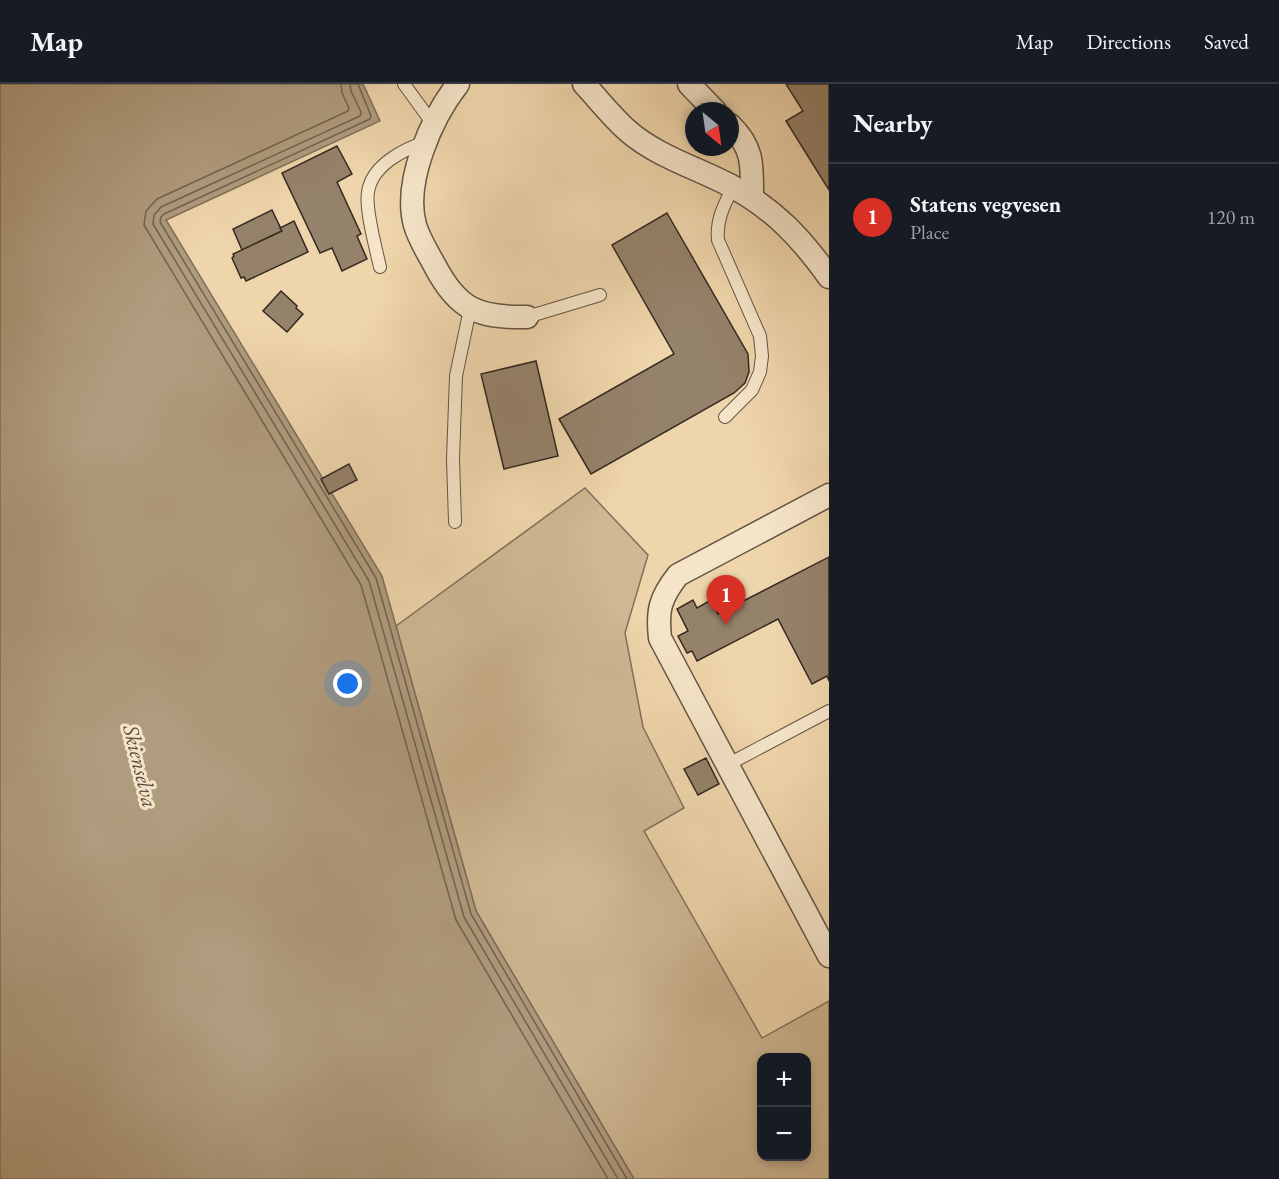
<!DOCTYPE html>
<html lang="en">
<head>
<meta charset="utf-8">
<style>
	:root { --surface:#171b24; --page:#242831; --text:#f1f3f6; --muted:#9ea1a6; --line:#363941; --accent:#d93025 }
	body { margin:0; font-family:"EB Garamond",serif; background:var(--page); color:var(--text) }
	.controls { position:absolute; right:18px; bottom:18px; display:grid; overflow:hidden; border-radius:12px; box-shadow:0 3px 9px #0003 }
	.controls button { width:54px; height:54px; display:grid; place-items:center; padding:0; border:0; border-bottom:2px solid var(--line); background:var(--surface); color:var(--text); font:30px sans-serif }
	.compass { position:absolute; left:685px; top:18px; width:54px; height:54px; border-radius:50%; background:var(--surface); box-shadow:0 3px 9px #0003; rotate:151deg }
	.you { position:absolute; left:348px; top:600px; width:21px; height:21px; margin:-15px; border:4px solid #fff; border-radius:50%; background:#1a73e8; box-shadow:0 0 0 9px #1a73e833 }
	.badge { display:grid; place-items:center; width:39px; height:39px; border-radius:50%; background:var(--accent); color:#fff; font-size:20px; font-weight:700 }
	.pin { position:absolute; translate:-50% -50px; filter:drop-shadow(0 2px 3px #0008) }
	.pin::after { content:''; position:absolute; top:32px; width:21px; height:18px; background:inherit; clip-path:polygon(0 0,100% 0,50% 100%) }
	.list { margin:0; padding:0; list-style:none }
	h2 { display:flex; justify-content:space-between; align-items:center; height:78px; margin:0; padding:0 24px; font-size:26px }
	h2 small { font-size:20px; font-weight:400; color:var(--muted) }
	.list li { display:grid; grid-template-columns:39px 1fr auto; gap:18px; align-items:center; box-sizing:border-box; height:108px; padding:0 24px; border-top:2px solid var(--line) }
	.list b { display:block; font-size:22px; white-space:nowrap }
	.list p { margin:0; font-size:20px; white-space:nowrap; color:var(--muted) }
	.list em { font-size:20px; font-style:normal; color:var(--muted) }
	.map { position:relative; flex:none; width:829px; height:1095px; overflow:hidden }
	header { display:flex; align-items:center; gap:36px; box-sizing:border-box; height:84px; padding:0 30px; background:var(--surface); border-bottom:2px solid var(--line) }
	header strong { font-size:28px }
	nav { display:flex; gap:33px; margin-inline-start:auto; font-size:21px }
	main { display:flex }
	aside { flex:1; background:var(--surface) }
	.map>svg:first-child { display:block }
	.green { fill:#cfb894; stroke:#82705c; stroke-width:1.5; fill-rule:evenodd }
	.water { fill:#af9b7d; stroke:#7e6d59; stroke-width:1.5 }
	.lines { fill:none; stroke-linecap:round; stroke-linejoin:round }
	.shore { stroke:#726250; stroke-width:1.5 }
	.building { fill:#95826a; stroke:#342923; stroke-width:1.5 }
	.lane-casing { stroke:#635445; stroke-width:14 }
	.street-casing { stroke:#635445; stroke-width:25 }
	.lane { stroke:#f5e4c8; stroke-width:12 }
	.street { stroke:#f5e4c8; stroke-width:22 }
	.labels { text-anchor:middle; stroke-width:6; stroke-linejoin:round; paint-order:stroke }
	.water-label { font-size:22px; font-style:italic; fill:#594b3e; stroke:#f5e4c8 }
</style>
</head>
<body>
<header>
<strong>Map</strong>
<nav><a>Map</a><a>Directions</a><a>Saved</a></nav>
</header>
<main>
<div class="map">
<svg width="829" height="1095" viewBox="0 0 829 1095">
	<rect width="100%" height="100%" fill="#efd5ab"/>
	<filter id="stains"><feTurbulence type="fractalNoise" baseFrequency=".00333" numOctaves="4"/><feColorMatrix values="0 0 0 0 .2 0 0 0 0 .09 0 0 0 0 .02 0 0 0 .5 -.17"/></filter>
	<radialGradient id="worn" r=".72"><stop offset=".6" stop-color="#630" stop-opacity="0"/><stop offset="1" stop-color="#630" stop-opacity=".3"/></radialGradient>
	<path class="green" d="M585,404l63,67 -23,78 18,94 41,81 -40,23 118,207 67,-37v178h-195l-158,-268 -80,-285zM762,974h44v98h-44z"/>
	<path class="water" d="M0,0h363l17,37 -214,99 216,356 94,335 158,268h-634z"/>
	<g class="lines">
		<g class="shore">
			<path d="M341,0l1,9 7,15 -1,3 -191,88 -11,12 -2,14 217,360 95,335 152,259"/>
			<path d="M350,0l1,7 10,21 -1,4 -199,91 -7,8 -1,9 216,357 95,336 154,262"/>
			<path d="M358,0l13,32 -1,3 -206,95 -3,3 -1,5 216,356 95,336 156,265"/>
		</g>
	</g>
	<g class="building">
		<path d="M786,0h43v106l-43,-69 17,-10z"/>
		<path d="M337,62l15,28 -15,8 24,52 -4,2 10,23 -25,12 -10,-23 -12,5 -38,-80z"/>
		<path d="M272,126l10,21 -40,19 -9,-21z"/>
		<path d="M667,129l81,141 1,18 -4,11 -11,10 -143,81 -32,-55 115,-65 -62,-109z"/>
		<path d="M294,137l14,31 -62,29 -2,-4 -3,1 -9,-20 2,-2 -1,-2 49,-23 -2,-3z"/>
		<path d="M281,207l16,15 -1,2 7,6 -16,18 -24,-21z"/>
		<path d="M536,277l22,95 -54,13 -23,-95z"/>
		<path d="M349,380l8,16 -28,14 -8,-15z"/>
		<path d="M829,473v124l-2,-5 -15,8 -34,-65 -81,42 -5,-10 -5,2 -9,-17 10,-5 -11,-22 16,-9 4,8 14,-8 7,14z"/>
		<path d="M706,674l13,26 -21,11 -14,-26z"/>
	</g>
	<g class="lines">
		<defs>
			<g id="lane">
				<path d="M404,0l29,40"/>
				<path d="M380,183c-4,-18 -15,-58 -12,-75 4,-27 36,-43 58,-50"/>
				<path d="M527,233l73,-22"/>
				<path d="M725,333l27,-27 8,-18 2,-16 -2,-20 -42,-96c-2,-20 6,-35 15,-53"/>
				<path d="M455,438l-2,-63 3,-83 14,-67"/>
				<path d="M727,681l102,-54"/>
			</g>
			<g id="street">
				<path d="M458,0c-26,33 -55,98 -43,141 4,14 13,28 20,41 23,44 44,52 92,51"/>
				<path d="M584,0c15,16 28,33 44,47 28,25 72,38 105,56 42,23 68,51 96,90"/>
				<path d="M689,0l26,27"/>
				<path d="M730,41c24,23 22,41 22,73"/>
				<path d="M829,411l-151,80c-18,23 -21,35 -18,63l169,318"/>
			</g>
		</defs>
		<use href="#lane" class="lane-casing"/>
		<use href="#street" class="street-casing"/>
		<use href="#lane" class="lane"/>
		<use href="#street" class="street"/>
	</g>
	<g class="labels">
		<g class="water-label">
			<text transform="translate(141 682) rotate(76)" y="8">Skienselva</text>
		</g>
	</g>
	<rect width="100%" height="100%" filter="url(#stains)"/>
	<rect width="100%" height="100%" fill="url(#worn)"/>
</svg>
<div class="controls">
<button>+</button>
<button>−</button>
</div>
<svg class="compass" viewBox="-18 -18 36 36"><path d="M0-13l5 13h-10z" fill="#e53935"/><path d="M0 13l5-13h-10z" fill="#9ea1a6"/></svg>
<div class="you"></div>
<div class="pin badge" style="left:726px;top:541px">1</div>
</div>
<aside>
<h2>Nearby<small></small></h2>
<ul class="list">
<li><span class="badge">1</span><div><b>Statens vegvesen</b><p>Place</p></div><em>120 m</em></li>
</ul>
</aside>
</main>
</body>
</html>
